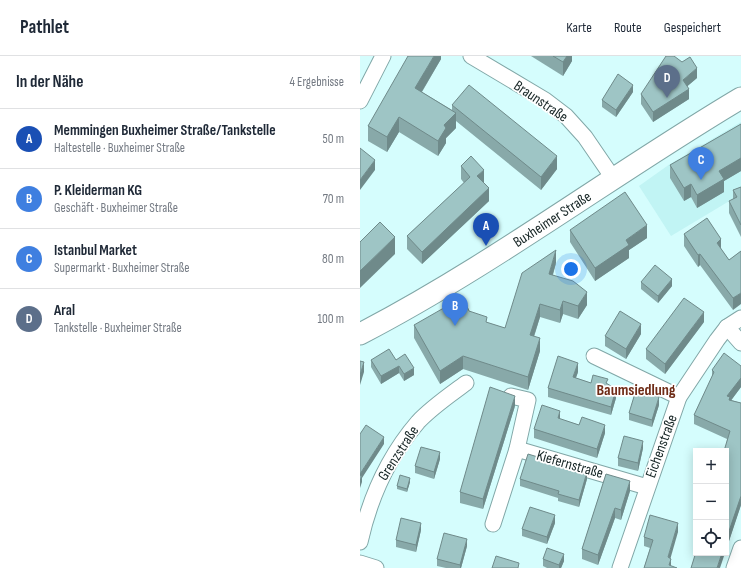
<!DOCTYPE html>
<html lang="de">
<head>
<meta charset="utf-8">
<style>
	:root { --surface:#fff; --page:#f6f6f7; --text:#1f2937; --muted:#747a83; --line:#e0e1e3; --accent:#c33c03 }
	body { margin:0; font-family:"Sofia Sans Condensed",sans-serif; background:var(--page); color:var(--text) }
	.controls { position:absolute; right:12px; bottom:12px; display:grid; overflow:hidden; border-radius:0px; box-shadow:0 2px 10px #0003 }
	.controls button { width:36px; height:36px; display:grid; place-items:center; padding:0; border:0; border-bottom:1px solid var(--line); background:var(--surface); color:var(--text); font:20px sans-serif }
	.you { position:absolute; left:211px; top:213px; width:14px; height:14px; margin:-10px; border:3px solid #fff; border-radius:50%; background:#1a73e8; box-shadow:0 0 0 6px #1a73e833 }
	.badge { display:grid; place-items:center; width:26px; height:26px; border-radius:50%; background:var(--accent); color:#fff; font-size:13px; font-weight:700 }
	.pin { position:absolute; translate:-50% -33px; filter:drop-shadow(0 1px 2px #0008) }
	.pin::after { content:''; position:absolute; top:21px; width:14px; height:12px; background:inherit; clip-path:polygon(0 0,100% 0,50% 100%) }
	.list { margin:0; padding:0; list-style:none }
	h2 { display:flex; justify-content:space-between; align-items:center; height:52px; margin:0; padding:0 16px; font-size:17px }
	h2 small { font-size:13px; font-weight:400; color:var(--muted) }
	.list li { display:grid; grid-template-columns:26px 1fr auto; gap:12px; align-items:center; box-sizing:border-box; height:60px; padding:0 16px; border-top:1px solid var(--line) }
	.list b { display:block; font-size:15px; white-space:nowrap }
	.list p { margin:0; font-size:13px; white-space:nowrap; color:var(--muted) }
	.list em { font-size:13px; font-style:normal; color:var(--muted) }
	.icon { flex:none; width:22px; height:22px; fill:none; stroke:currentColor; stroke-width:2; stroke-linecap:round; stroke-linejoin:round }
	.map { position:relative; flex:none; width:381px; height:512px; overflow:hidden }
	header { display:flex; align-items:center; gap:24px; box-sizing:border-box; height:56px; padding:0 20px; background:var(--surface); border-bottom:1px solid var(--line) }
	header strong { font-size:19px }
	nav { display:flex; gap:22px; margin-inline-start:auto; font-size:14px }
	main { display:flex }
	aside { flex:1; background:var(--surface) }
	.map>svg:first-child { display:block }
	.built { fill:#c1f4f4 }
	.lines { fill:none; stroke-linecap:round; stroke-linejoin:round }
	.street-casing { stroke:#81a7a7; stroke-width:17 }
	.secondary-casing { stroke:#81a7a7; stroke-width:23 }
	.street { stroke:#fff; stroke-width:15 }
	.secondary { stroke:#fff; stroke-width:21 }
	.wall { fill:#88a9a9 }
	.shaded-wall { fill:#6f8a8a }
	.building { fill:#9ec5c5; stroke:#6f8a8a }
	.labels { text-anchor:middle; stroke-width:3.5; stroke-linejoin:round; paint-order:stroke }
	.street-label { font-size:15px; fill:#162525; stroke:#fff }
	.neighbourhood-label { font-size:16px; font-weight:bold; fill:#6f2d18; stroke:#fff }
</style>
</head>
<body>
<header>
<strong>Pathlet</strong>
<nav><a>Karte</a><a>Route</a><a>Gespeichert</a></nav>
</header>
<main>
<aside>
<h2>In der Nähe<small>4 Ergebnisse</small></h2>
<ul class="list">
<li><span class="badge" style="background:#1a4fb4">A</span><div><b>Memmingen Buxheimer Straße/Tankstelle</b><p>Haltestelle · Buxheimer Straße</p></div><em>50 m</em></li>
<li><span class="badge" style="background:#3f7fe0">B</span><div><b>P. Kleiderman KG</b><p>Geschäft · Buxheimer Straße</p></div><em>70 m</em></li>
<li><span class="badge" style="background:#3f7fe0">C</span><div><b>Istanbul Market</b><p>Supermarkt · Buxheimer Straße</p></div><em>80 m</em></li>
<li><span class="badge" style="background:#5c6f8a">D</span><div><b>Aral</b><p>Tankstelle · Buxheimer Straße</p></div><em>100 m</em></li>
</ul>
</aside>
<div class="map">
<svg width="381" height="512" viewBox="0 0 381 512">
	<rect width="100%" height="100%" fill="#d5fdfd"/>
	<path class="built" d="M381,66v72l-70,42 -32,-50 31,-22z"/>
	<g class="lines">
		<defs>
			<g id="street">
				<path d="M111,0l74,44 21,16 19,21 28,41"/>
				<path d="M0,45l23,-45"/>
				<path d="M367,271l14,16"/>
				<path d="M234,300l85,41"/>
				<path d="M157,393l130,38"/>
				<path d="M133,468l24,-75 11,-49 -17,-4"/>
				<path d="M0,486c10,-45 28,-85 58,-120 14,-15 32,-27 48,-39"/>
				<path d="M0,507l16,5"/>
				<path d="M260,512l59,-171 38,-57 10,-13 14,-9"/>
				<path d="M374,512l7,-20"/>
			</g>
			<path id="secondary" d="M0,278c133,-69 253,-160 381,-236"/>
		</defs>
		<use href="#street" class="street-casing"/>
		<use href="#secondary" class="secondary-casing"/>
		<use href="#street" class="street"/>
		<use href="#secondary" class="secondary"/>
	</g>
	<g class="wall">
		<path d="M81,0v3l-19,33 30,18v-5l105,64 -16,21 -85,-69v7l-10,10v5l-8,13 -39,-24 -12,20 -19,-11v-15z"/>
		<path d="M171,0h41v5l-9,15z"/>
		<path d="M337,22l-10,8 2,13 -36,23 -12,-18v-10z"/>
		<path d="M273,36l-17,25 -14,-10v-7z"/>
		<path d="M381,68v47l-17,10v11l-27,16 -6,-11 -7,4 -14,-23v-13z"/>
		<path d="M101,110l23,17 5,18 -67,63 -15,-15v-13l57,-53 -3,-4z"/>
		<path d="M381,131v50l-12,-24v-12l4,-2v-9z"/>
		<path d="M210,174l77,8 -18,12v8l-34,23 -25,-39z"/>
		<path d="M324,178l37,15 8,11 12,-9 -8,59 -33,-45 -2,2 -14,-21z"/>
		<path d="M196,207l-3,12 34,30 -9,14 -15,-5 -3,9 -20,-6 -6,20 6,14 -12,39 -65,-21 -23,15 -26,-46v-13l55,-14 18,12 18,5z"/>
		<path d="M281,226l31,4 -14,17 -17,-14z"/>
		<path d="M344,266l-39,52 -19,-15v-10z"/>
		<path d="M281,278l-15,25 -21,-13v-10z"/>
		<path d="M11,304h25l18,15 -10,6 -5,-8 -18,11 -10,-17z"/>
		<path d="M381,310v21l-10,13 10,3v102l-15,45v-99l1,-12 -33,-15v-9l18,-37v-8z"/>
		<path d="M218,316l-2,6 15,5 17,1 8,14 -5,17 -63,-18v-9z"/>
		<path d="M299,349l-7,22 -23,-7v-7z"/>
		<path d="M155,350l-32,103 -23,-6v-11z"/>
		<path d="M200,363l45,14 -8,25 -63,-20v-9z"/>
		<path d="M283,392l-5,23 -20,-5v-8z"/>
		<path d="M80,403l-6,20 -19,-6v-7z"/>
		<path d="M246,418l24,17 -9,29 -6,-2 -17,47 -16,-6v-10z"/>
		<path d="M160,423h67l-8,28 -21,-6v-3l-38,-12z"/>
		<path d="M50,426l-3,10 -10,-3v-3z"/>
		<path d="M195,467l-8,21 -25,-8v-7z"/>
		<path d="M61,474l-5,22 -20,-5v-7z"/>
		<path d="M318,476l-34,36 6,-20 -6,-2v-9z"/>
		<path d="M107,490l-6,22h-15l-9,-2v-7z"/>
		<path d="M183,503l21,2 -3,7h-14l-4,-2z"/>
	</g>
	<g class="shaded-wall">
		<path d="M74,0h7v3l-26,44v-15z"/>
		<path d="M207,0h5v5l-9,15v-14z"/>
		<path d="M337,12v10l-14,12v-10z"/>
		<path d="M273,29v7l-17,25v-7z"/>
		<path d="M329,33v10l-36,23v-10z"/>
		<path d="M96,57v15l-10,10v5l-8,13v-15l6,-16z"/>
		<path d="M39,61v15l-12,20v-15z"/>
		<path d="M197,100v13l-16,21v-13z"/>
		<path d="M381,102v13l-17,10v11l-27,16v-13l22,-24z"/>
		<path d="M15,104v10l-15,20v-10z"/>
		<path d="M124,114v13l-7,6v-13z"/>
		<path d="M331,128v13l-7,4v-13z"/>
		<path d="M129,132v13l-67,63v-12z"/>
		<path d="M287,169v13l-18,12v8l-34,23v-13l31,-28z"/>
		<path d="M35,181v17l-35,34v-17z"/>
		<path d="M361,183v12l-4,-8z"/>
		<path d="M196,194v13l-7,24v-13z"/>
		<path d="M340,198v11l-2,2v-12z"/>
		<path d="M312,223v7l-14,17v-7z"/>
		<path d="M227,236v13l-9,14v-13z"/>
		<path d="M381,237v11l-8,6v-12z"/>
		<path d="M203,245v13l-3,9v-13z"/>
		<path d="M180,248v13l-10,31v-13z"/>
		<path d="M344,256v10l-39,52v-10z"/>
		<path d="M281,268v10l-15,25v-10z"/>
		<path d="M180,282v13l-12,39v-13z"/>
		<path d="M103,300v13l-23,15v-13z"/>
		<path d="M4,306v10l-4,13v-10z"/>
		<path d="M218,307v9l-5,13v-8z"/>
		<path d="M39,310v7l-18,11v-8z"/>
		<path d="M54,312v7l-10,6v-7z"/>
		<path d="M381,322v9l-11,15 -3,-6z"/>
		<path d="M256,333v9l-5,17v-8z"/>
		<path d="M155,340v10l-32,103v-10z"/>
		<path d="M299,341v8l-7,22v-7z"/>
		<path d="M200,355v8l-2,-1z"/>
		<path d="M245,369v8l-8,25v-9z"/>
		<path d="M24,381v7l-22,34v4l-2,6v-14z"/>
		<path d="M283,385v7l-5,23v-8z"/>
		<path d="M80,396v7l-6,20v-7z"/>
		<path d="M227,416v7l-8,28v-7z"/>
		<path d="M50,422v4l-3,10v-3z"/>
		<path d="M270,425v10l-9,29v-10z"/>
		<path d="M381,440v9l-15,45v-10z"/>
		<path d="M255,452v10l-17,47v-10z"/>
		<path d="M195,459v8l-8,21v-7z"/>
		<path d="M61,467v7l-5,22v-7z"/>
		<path d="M318,467v9l-10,35v-10z"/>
		<path d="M107,483v7l-6,22h-1v-3z"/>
		<path d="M362,497h3l-5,15h-3z"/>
		<path d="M204,498v7l-3,7h-2v-3z"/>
		<path d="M311,503v9l-2,-3z"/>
	</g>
	<g class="building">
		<path d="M48,0h26l-19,32 41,25 -12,12 2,3 -8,13 -39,-24 -12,20 -19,-11z"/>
		<path d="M193,0h14l-4,6z"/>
		<path d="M306,0h8l8,6 8,-5 7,11 -14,12 6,9 -36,23 -12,-18z"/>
		<path d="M258,18l15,11 -17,25 -14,-10z"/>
		<path d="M109,29l88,71 -16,21 -89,-72z"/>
		<path d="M381,68v34l-22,13 5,8 -27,16 -6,-11 -7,4 -14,-23z"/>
		<path d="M0,92l15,12 -15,20z"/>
		<path d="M111,100l13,14 -7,6 12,12 -67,64 -15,-16 63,-59 -9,-11z"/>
		<path d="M381,131v38l-12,-24 8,-4 -4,-7z"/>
		<path d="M265,136l22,33 -21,15 3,5 -34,23 -25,-38z"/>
		<path d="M347,162l14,21 -4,4 12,17 12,-9v42l-8,5 -33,-44 -2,1 -14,-21z"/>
		<path d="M20,166l15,15 -35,34v-29z"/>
		<path d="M196,194l-7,24 24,7 14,11 -9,14 -15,-5 -3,9 -20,-6 -10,31 10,3 -12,39 -65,-21 -23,15 -26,-46 49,-28 6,14 18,6 -1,5 19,6 17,-55z"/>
		<path d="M295,209l17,14 -14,17 -17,-14z"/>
		<path d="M324,242l20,14 -39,52 -19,-15z"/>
		<path d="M260,255l21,13 -15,25 -21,-13z"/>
		<path d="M29,293l7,11 9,-6 9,14 -10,6 -5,-8 -18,10 -10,-16z"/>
		<path d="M364,297l17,13v12l-14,18 3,1 -1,3 12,3v93l-15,44v-89h-2l6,-20 -36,-16 20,-43 -2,-2z"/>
		<path d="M198,300l20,7 -5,14 18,6 2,-8 15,4 -2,4 10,6 -5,18 -63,-19z"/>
		<path d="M0,305l4,1 -4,13z"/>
		<path d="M130,331l25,9 -32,103 -23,-7z"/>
		<path d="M276,334l23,7 -7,23 -23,-7z"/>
		<path d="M182,349l18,6 -2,7 21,7 3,-8 23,8 -8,24 -63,-20z"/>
		<path d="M6,369l18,12 -24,37v-40z"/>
		<path d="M264,380l19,5 -5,22 -20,-5z"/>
		<path d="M61,391l19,5 -6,20 -19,-6z"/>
		<path d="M168,398l59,18 -8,28 -21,-6 1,-3 -39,-12z"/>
		<path d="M246,418l24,7 -9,29 -6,-2 -17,47 -16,-6z"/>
		<path d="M0,419l2,1 -2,5z"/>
		<path d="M40,419l10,3 -3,11 -10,-3z"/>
		<path d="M170,451l25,8 -8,22 -25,-8z"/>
		<path d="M290,459l28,8 -10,34 3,2 -2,6 8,3h-33l9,-28 -9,-3z"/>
		<path d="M41,462l20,5 -5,22 -20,-5z"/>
		<path d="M84,477l23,6 -7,26 -23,-6z"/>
		<path d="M187,492l17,6 -5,11 -16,-6z"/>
		<path d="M336,496v1h26l-5,15h-26z"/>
		<path d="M136,500l23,7 -1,5h-26z"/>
	</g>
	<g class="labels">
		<g class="street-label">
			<text transform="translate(181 45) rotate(34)" y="5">Braunstraße</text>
			<text transform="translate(192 163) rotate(-33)" y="5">Buxheimer Straße</text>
			<text transform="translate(301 390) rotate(-70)" y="5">Eichenstraße</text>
			<text transform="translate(38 397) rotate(-57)" y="5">Grenzstraße</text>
			<text transform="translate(210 408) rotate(16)" y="5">Kiefernstraße</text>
		</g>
		<g class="neighbourhood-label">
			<text x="276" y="339">Baumsiedlung</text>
		</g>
	</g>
</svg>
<div class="controls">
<button>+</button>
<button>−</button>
<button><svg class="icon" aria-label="locate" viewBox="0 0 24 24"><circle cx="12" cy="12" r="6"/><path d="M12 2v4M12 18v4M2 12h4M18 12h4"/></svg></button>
</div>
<div class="you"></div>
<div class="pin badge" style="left:126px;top:190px;background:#1a4fb4">A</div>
<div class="pin badge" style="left:95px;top:270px;background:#3f7fe0">B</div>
<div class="pin badge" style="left:341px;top:124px;background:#3f7fe0">C</div>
<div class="pin badge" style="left:307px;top:42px;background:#5c6f8a">D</div>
</div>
</main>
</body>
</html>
